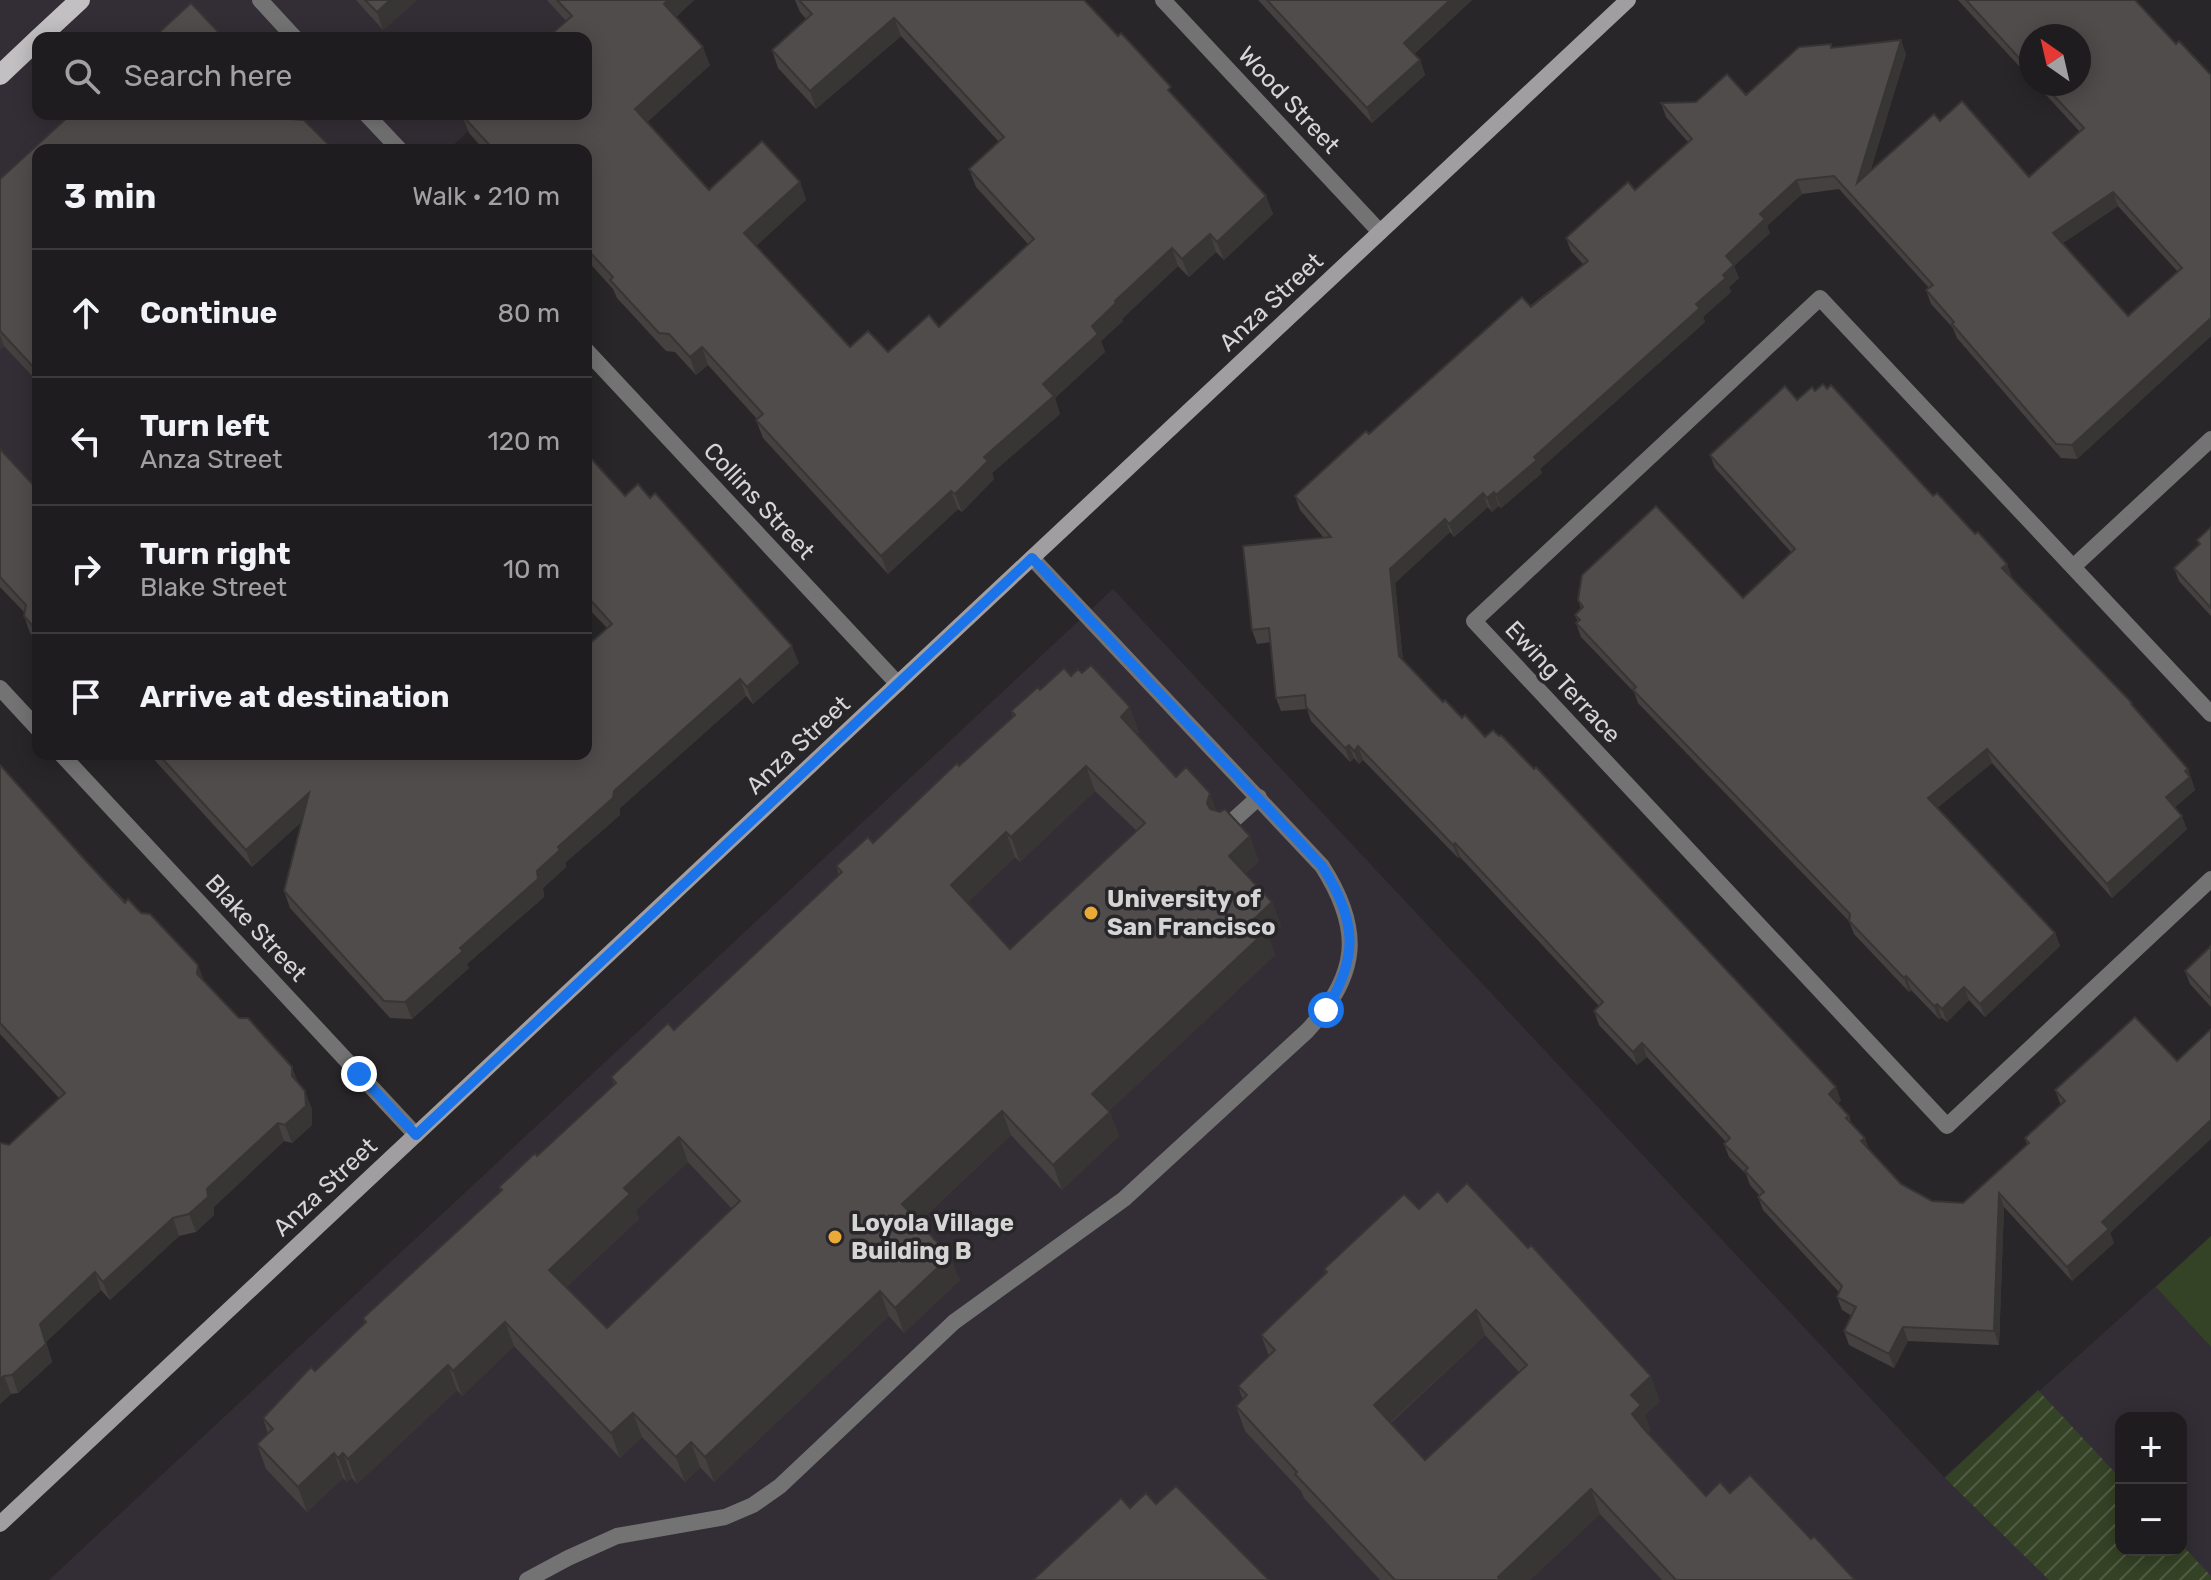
<!DOCTYPE html>
<html lang="en">
<head>
<meta charset="utf-8">
<style>
	:root { --surface:#1e1c1e; --page:#262527; --text:#f1f3f6; --muted:#a1a1a4; --line:#3c3a3c }
	body { margin:0; font-family:Rubik,sans-serif; background:var(--page); color:var(--text) }
	.controls { position:absolute; right:24px; bottom:24px; display:grid; overflow:hidden; border-radius:16px; box-shadow:0 4px 20px #0003 }
	.controls button { width:72px; height:72px; display:grid; place-items:center; padding:0; border:0; border-bottom:2px solid var(--line); background:var(--surface); color:var(--text); font:40px sans-serif }
	.compass { position:absolute; left:2019px; top:24px; width:72px; height:72px; border-radius:50%; background:var(--surface); box-shadow:0 4px 20px #0003; rotate:326deg }
	.stop { position:absolute; width:24px; height:24px; margin:-18px; border:6px solid #1a73e8; border-radius:50%; background:#fff }
	.stop.end { background:#1a73e8; border-color:#fff; box-shadow:0 2px 8px #0008 }
	.list { margin:0; padding:0; list-style:none }
	h2 { display:flex; justify-content:space-between; align-items:center; height:104px; margin:0; padding:0 32px; font-size:34px }
	h2 small { font-size:26px; font-weight:400; color:var(--muted) }
	.list li { display:grid; grid-template-columns:52px 1fr auto; gap:24px; align-items:center; box-sizing:border-box; height:128px; padding:0 32px; border-top:2px solid var(--line) }
	.list b { display:block; font-size:30px; white-space:nowrap }
	.list p { margin:0; font-size:26px; white-space:nowrap; color:var(--muted) }
	.list em { font-size:26px; font-style:normal; color:var(--muted) }
	.icon { flex:none; width:44px; height:44px; fill:none; stroke:currentColor; stroke-width:2; stroke-linecap:round; stroke-linejoin:round }
	.map { position:relative; flex:none; width:2211px; height:1580px; overflow:hidden }
	.search { position:absolute; background:var(--surface); box-shadow:0 4px 20px #0003; left:32px; top:32px; width:560px; height:88px; display:flex; align-items:center; gap:20px; box-sizing:border-box; padding:0 28px; border-radius:16px; color:var(--muted); font-size:30px }
	.panel { position:absolute; background:var(--surface); box-shadow:0 4px 20px #0003; left:32px; top:144px; width:560px; height:616px; border-radius:16px }
	.map>svg:first-child { display:block }
	.built { fill:#332e35; fill-rule:evenodd }
	.grass { fill:#344225 }
	.garden { fill:url(#garden-furrows) }
	.lines { fill:none; stroke-linecap:round; stroke-linejoin:round }
	.lane { stroke:#747374; stroke-width:16 }
	.street { stroke:#747374; stroke-width:16 }
	.secondary { stroke:#a09ea0; stroke-width:16 }
	.primary { stroke:#c2c0c2; stroke-width:20 }
	.wall { fill:#454141; fill-rule:evenodd }
	.shaded-wall { fill:#383535 }
	.building { fill:#504c4c; stroke:#383535; stroke-width:2; fill-rule:evenodd }
	.route { stroke:#1a73e8; stroke-width:10 }
	.poi-dot { fill:#eaaa38; stroke:#282628; stroke-width:3 }
	.labels { text-anchor:middle; stroke-width:7; stroke-linejoin:round; paint-order:stroke }
	.street-label { font-size:24px; fill:#d6d5d6; stroke:#282628 }
	.poi-label { font-size:24px; font-weight:bold; fill:#d6d5d6; stroke:#282628; text-anchor:start }
</style>
</head>
<body>
<div class="map">
<svg width="2211" height="1580" viewBox="0 0 2211 1580">
	<defs>
		<pattern id="garden-furrows" width="10" height="10" patternUnits="userSpaceOnUse" patternTransform="scale(2)"><rect width="10" height="10" fill="#344225"/><path d="M-1 1l2-2M0 10L10 0M9 11l2-2" fill="none" stroke="#515c44"/></pattern>
	</defs>
	<rect width="100%" height="100%" fill="#282628"/>
	<g class="built">
		<path d="M0,0h611l-41,38h-532v76h449l-39,36h-410v376l-38,35z"/>
		<path d="M1113,589l831,888 267,-241v344h-2162zM2121,1418h60v132h-60z"/>
	</g>
	<path class="grass" d="M2211,1236v111l-55,-60z"/>
	<path class="garden" d="M2038,1390l83,89v71h60v-6l30,32v4h-162l-104,-102z"/>
	<g class="lines">
		<g class="lane">
			<path d="M1227,826l32,-29"/>
			<path d="M527,1580l41,-22 49,-22 108,-19 28,-12 27,-19 174,-164 170,-123 183,-168c52,-56 56,-101 15,-165l-290,-308"/>
		</g>
		<g class="street">
			<path d="M260,0l35,38"/>
			<path d="M1163,0l217,232"/>
			<path d="M366,114l34,36"/>
			<path d="M586,350l312,334"/>
			<path d="M2073,567l138,-128"/>
			<path d="M0,688l38,41"/>
			<path d="M2211,714l-391,-416 -346,323 473,505 264,-247"/>
			<path d="M61,754l355,381"/>
		</g>
		<path class="secondary" d="M0,1524l1628,-1524"/>
		<g class="primary">
			<path d="M39,38l41,-38"/>
			<path d="M0,75l38,-36"/>
		</g>
	</g>
	<g class="wall">
		<path d="M356,0h61l-34,30z"/>
		<path d="M547,0h147l-18,17 34,48 -63,57 62,68 91,-8 6,18 -50,46 94,101 38,5 51,-25 89,-83 -52,-57 -7,-18 30,-27 -98,-106 -85,73 -38,-41 -6,-18 34,-31 -6,-7 -5,-12h289l182,196 7,18 -49,46 -8,-8 -27,25 -11,-11 -56,53 1,2 -22,20 4,11 -50,46 5,16 -68,59 2,6 -32,33 -4,-3 -70,65 -125,-136 -7,-18 1,-1 -49,-54 -12,10 -21,-23 -9,-1 -49,-53 -4,-9 -27,-30v-109h-102l-15,-17 -7,-18 104,-94z"/>
		<path d="M1258,0h214l-58,54 6,6 5,15 -53,48z"/>
		<path d="M1958,0h177l41,44 35,31v261l-134,123 -16,-1 -104,-120 -4,-10 -22,-24 -5,-14 3,-2 -90,-99 -37,5 -35,32 3,7 -36,33 5,12 -10,9 2,5 -28,25 2,5 -165,147 2,4 -41,35 -2,-2 -7,6 -4,-5 -34,30 -4,-5 -55,51 8,78 40,41 42,35 356,363 -3,3 11,13 3,9 17,25 32,34 31,17 31,2 64,-58 -2,-7 36,-33 -6,-15 80,-73 12,181 -37,35 4,10 -42,38 -68,-74 -5,138 -91,-4 -14,27 -45,-23 -5,-14 8,-15 -10,-6 -5,-13 2,-5 -76,-82 -5,-13 1,-2 -9,-10 -4,-11 -17,-17 -5,-13 2,-2 -79,-85 -10,8 -38,-40 -5,-14 5,-5 -139,-149 -2,1 -95,-98 -4,4 -5,-6 -4,4 -39,-41 -4,-12 -26,2 -5,-13 -5,-56 -14,2 -5,-14 72,-92 -24,-28 -5,-14 74,-62 214,-170 -12,-13 -5,-13 69,-48 53,-48 -22,-25 -5,-14 35,-1 50,-7 85,-51 1,3 74,7 -36,118 70,-51 89,56 51,-45 -44,-48h43l-48,-48v43zM2118,206l60,66 -50,44 -65,-73z"/>
		<path d="M71,114h217l4,5 12,1 30,30h-296v232l-34,-36 -4,4v-171z"/>
		<path d="M1797,400l136,96 74,68 4,13 121,126 2,6 54,60 7,21 -20,17 12,22 -75,69 -120,-135 -55,45 118,125 5,13 -75,71 -16,-17 -22,22 -5,-4 -3,1 -28,-29 -2,2 -55,-58 -5,-13 -211,-218 -4,-11 -53,-55 -5,-14 2,-1 -3,-7 6,-6 -3,-9 165,-2 48,-46 -76,-84 -5,-13z"/>
		<path d="M0,449l38,41v152l-8,-9 -6,-17 1,-3 -25,-26z"/>
		<path d="M586,453l39,43 174,167 -46,41 -7,-8 -126,112v7l-55,48 1,4 -23,21 1,9 -77,67 2,4 -57,51 -22,-1 -100,-110 -6,-17 17,-69 -49,45 -103,-113h437l21,-126 -21,-22z"/>
		<path d="M2211,527v89l-32,-35 -5,-13 25,-23 -2,-5z"/>
		<path d="M1071,676l68,56 -2,2 39,43 41,34 42,50 -14,13 27,28 9,24 -12,12 6,17 -166,156 10,25 -57,54 -51,-55 -92,87 41,58 -56,53 -15,-17 -175,166 -14,-15 -15,15 -43,-45 -22,21 -106,-112 -52,50 -5,-6 -100,94 -5,-6 -5,4 -4,-4 -36,34 -41,-43 -9,-25 11,-10 -5,-16 52,-47 50,-48 -2,-5 137,-127 -1,-4 38,-31 77,-71 -3,-8 63,-47 165,-156 -3,-8 37,-23 140,-126 -2,-6 29,-21zM1095,791l42,40 -127,118 -43,-46 48,-46 5,5zM688,1162l44,47 -125,119 -41,-41 73,-68 -3,-9z"/>
		<path d="M0,765l85,95 119,121 94,103 14,25v16l-20,18 -8,-2 -70,66v8l-18,17 -17,4 -69,64 -9,-10 -55,52 6,20 -34,31 -7,1 -11,10v-260l9,1 50,-47 -59,-64z"/>
		<path d="M2211,946v61l-21,-23 -5,-13z"/>
		<path d="M1447,1202l213,199 -15,14 5,15 -3,3 59,63 24,-3 81,46 44,41h-193l-62,-66 -70,66h-150l-76,-82 -3,-7 -56,-60 -9,-25 7,-6 -5,-14 31,-30 -8,-21 64,-62 -1,-4 95,-60zM1485,1335l34,37 -94,88 -34,-37z"/>
	</g>
	<g class="shaded-wall">
		<path d="M390,0h27l-34,30 -6,-18z"/>
		<path d="M668,0h26l-23,22 -7,-18z"/>
		<path d="M1450,0h22l-63,58 -5,-15z"/>
		<path d="M894,18l7,18 -85,73 -6,-18z"/>
		<path d="M1901,40l5,14 -44,143 -5,-14z"/>
		<path d="M703,47l7,18 -68,62 -7,-18z"/>
		<path d="M1420,60l5,15 -53,48 -5,-15z"/>
		<path d="M1797,180l5,14 -35,32 3,7 -36,33 5,12 -10,9 2,5 -28,25 2,5 -165,147 2,4 -41,35 -5,-13 38,-38 189,-182 3,-19 34,-42z"/>
		<path d="M800,182l6,18 -55,51 -7,-18z"/>
		<path d="M2113,192l5,14 -60,40 -5,-13z"/>
		<path d="M1266,196l7,18 -49,46 -7,-18z"/>
		<path d="M1210,234l6,18 -27,25 -7,-18z"/>
		<path d="M1172,248l6,18 -56,53 1,2 -22,20 4,11 -50,46 5,16 -68,59 2,6 -32,33 -7,-18 29,-37 108,-131 23,-25z"/>
		<path d="M2211,318v18l-134,123 -5,-14z"/>
		<path d="M0,335l4,11 -4,4z"/>
		<path d="M702,347l6,18 -12,10 -6,-18z"/>
		<path d="M951,491l7,18 -70,65 -7,-18z"/>
		<path d="M1494,492l5,14 -7,6 -5,-14z"/>
		<path d="M1483,493l5,14 -34,30 -5,-13z"/>
		<path d="M1445,519l5,13 -55,51 9,87 -5,-14 -9,-87z"/>
		<path d="M2007,564l5,13 -10,-9z"/>
		<path d="M792,646l7,17 -46,41 -6,-17z"/>
		<path d="M740,679l6,17 -126,112v7l-55,48 1,4 -23,21 1,9 -77,67 2,4 -57,51 -7,-17 132,-131 21,-24 56,-56z"/>
		<path d="M1130,707l9,25 -9,9 -9,-24z"/>
		<path d="M1349,745l5,13 -4,4 -5,-14z"/>
		<path d="M1358,746l5,14 -4,4 -5,-13z"/>
		<path d="M1987,749l5,14 -59,48 -5,-13z"/>
		<path d="M1086,766l9,25 -75,71 -9,-25z"/>
		<path d="M2188,769l7,21 -24,21 -5,-14z"/>
		<path d="M309,793l6,17 -63,57 -6,-17z"/>
		<path d="M1210,793l9,25 -3,10 -9,-25z"/>
		<path d="M2182,816l5,13 -75,69 -5,-14z"/>
		<path d="M1006,832l9,25 -55,53 -9,-25z"/>
		<path d="M1250,836l9,25 -21,20 -9,-25z"/>
		<path d="M1455,843l5,14 -2,1 -5,-13z"/>
		<path d="M1272,902l9,24 -12,12 6,17 -174,164 -9,-25 162,-175z"/>
		<path d="M2055,933l5,13 -75,71 -5,-13z"/>
		<path d="M198,965l7,18 -8,-9z"/>
		<path d="M1906,976l5,14 -2,2 -5,-14z"/>
		<path d="M1964,987l5,13 -22,22 -5,-13z"/>
		<path d="M1937,1004l5,14 -3,1 -5,-13z"/>
		<path d="M1642,1043l5,14 -10,8 -4,-13z"/>
		<path d="M292,1067l7,18 -7,-9z"/>
		<path d="M1836,1087l5,13 -7,7 -5,-13z"/>
		<path d="M305,1091l7,18v16l-20,18 -7,-18z"/>
		<path d="M1002,1111l9,24 -100,94 -9,-25z"/>
		<path d="M1110,1112l9,24 -57,54 -9,-25z"/>
		<path d="M2211,1120v19l-101,94 4,10 -42,38 -5,-14 35,-45z"/>
		<path d="M278,1123l6,18 -70,66v8l-18,17 -7,-18 18,-25z"/>
		<path d="M679,1137l9,25 -52,48 3,9 -81,75 -9,-24 75,-82z"/>
		<path d="M1865,1138l5,13 -9,-10z"/>
		<path d="M1999,1193l5,14 -5,138 -5,-14z"/>
		<path d="M173,1218l6,18 -69,64 -7,-18z"/>
		<path d="M950,1256l10,24 -56,53 -9,-25z"/>
		<path d="M95,1272l6,18 -55,52 6,20 -34,31 -6,-18 28,-51z"/>
		<path d="M880,1291l9,25 -175,166 -9,-25z"/>
		<path d="M1476,1310l9,25 -102,94 -9,-24z"/>
		<path d="M505,1322l9,24 -52,50 -9,-25z"/>
		<path d="M1903,1327l5,14 -14,27 -5,-14z"/>
		<path d="M448,1365l9,25 -100,94 -9,-25z"/>
		<path d="M4,1376l7,18 -11,10v-25z"/>
		<path d="M1651,1376l9,25 -15,14 5,15 -9,8 -9,-24 -1,-19z"/>
		<path d="M633,1413l9,24 -22,21 -9,-25z"/>
		<path d="M691,1442l9,25 -15,15 -9,-25z"/>
		<path d="M334,1453l9,25 -36,34 -9,-25z"/>
		<path d="M343,1453l9,25 -5,4 -9,-24z"/>
		<path d="M1591,1489l9,25 -70,66h-31l-1,-3z"/>
	</g>
	<g class="building">
		<path d="M365,0h25l-13,12z"/>
		<path d="M557,0h111l-4,4 39,43 -68,62 74,81 53,-49 38,41 -56,51 106,114 18,-16 20,21 41,-37 10,12 95,-88 -65,-70 35,-32 -110,-119 -84,73 -38,-41 40,-36 -13,-14h285l34,36 3,-3 50,54 -3,3 98,106 -49,46 -7,-8 -28,25 -10,-11 -57,53 1,2 -24,23 6,8 -55,50 11,12 -70,61 4,4 -33,33 -4,-3 -70,65 -125,-136 7,-6 -61,-67 -12,10 -21,-23 -10,-1 -49,-53 3,-3 -27,-29v-98h-92l-32,-35 2,-1h122v-76h-39l25,-22z"/>
		<path d="M1267,0h183l-46,43 16,17 -53,48z"/>
		<path d="M1966,0h169l41,44 3,-3 32,34v243l-139,127 -16,-1 -104,-120 2,-2 -28,-32 7,-5 -99,-109 -37,4 -37,34 5,5 -39,37 8,9 -11,10 3,3 -30,26 4,4 -166,149 3,3 -41,35 -2,-3 -7,6 -4,-5 -34,31 -4,-5 -55,50 9,87 44,46 2,-2 17,18 3,-3 20,22 8,-7 6,6 2,-1 33,34 2,-2 300,320 -7,7 20,22 -3,2 19,20 -4,3 40,43 31,17 31,2 66,-60 -4,-5 40,-37 -10,-11 80,-73 42,44 34,-32v91l-109,102 7,7 -42,38 -68,-74 -5,138 -91,-4 -14,27 -45,-23 12,-24 -19,-10 5,-11 -84,-89 6,-5 -19,-21 3,-3 -24,-24 6,-6 -88,-95 -9,9 -39,-41 9,-9 -148,-159 -2,2 -95,-99 -4,5 -5,-6 -4,3 -39,-41 -1,-12 -29,3 -7,-70 -17,2 -9,-84 88,-9 -36,-41 71,-65 3,3 153,-137 9,10 57,-46 -22,-23 62,-56 7,8 57,-51 -31,-36 35,-1 31,-28 19,21 53,-48 32,-3v4l70,-8 -44,143 77,-69 6,7 22,-20 67,76 55,-49 -41,-44h36v-48h-48v35zM2113,192l69,76 -54,48 -75,-83z"/>
		<path d="M191,3l33,35h-71z"/>
		<path d="M71,114h217l4,5 12,1 30,30h-296v222l-38,-41v-152z"/>
		<path d="M1823,384l4,5 4,-4 102,111 4,-3 38,41 3,-2 29,32 -5,4 130,135 -1,1 57,65 -3,2 5,6 -24,20 16,19 -75,68 -120,-135 -59,49 127,135 -75,71 -16,-17 -22,22 -5,-5 -3,2 -28,-30 -2,2 -55,-57 1,-7 -217,-224 3,-3 -60,-64 4,-3 -5,-5 8,-8 -5,-7 4,-25 74,-69 87,92 52,-49 -85,-94 75,-69 12,14 15,-13 3,4z"/>
		<path d="M0,449l38,41v142l-14,-16 2,-11 -26,-28z"/>
		<path d="M586,453l39,43 13,-12 12,14 5,-5 137,153 -45,41 -7,-8 -126,112 -1,7 -55,49 2,3 -23,21 1,8 -78,69 3,3 -58,51 -21,-1 -100,-110 25,-98 -63,57 -88,-96h428v-107l26,-23 -26,-29z"/>
		<path d="M2211,527v81l-37,-40 26,-24 -3,-4z"/>
		<path d="M1091,665l39,42 -9,10 55,60 10,-10 24,26 -3,10 3,6 10,3 5,-3 25,27 -21,20 43,46 -18,17 12,12 -174,163 18,18 -57,53 -51,-54 -100,93 48,52 -55,52 -15,-17 -175,166 -14,-15 -15,15 -43,-44 -22,20 -106,-111 -52,49 -5,-6 -100,94 -5,-6 -5,5 -4,-5 -36,34 -41,-43 16,-15 -10,-11 48,-51 4,4 51,-49 -3,-4 139,-128 -3,-3 36,-34 2,3 79,-73 -5,-6 57,-54 6,7 168,-158 -6,-6 32,-29 5,6 84,-80 2,3 56,-51 -4,-4 27,-24 2,3 24,-22 7,8 7,-7 4,4zM1086,766l59,57 -135,126 -59,-64 55,-53 5,5zM679,1137l61,64 -133,127 -58,-58 81,-76 -6,-6z"/>
		<path d="M0,765l85,95 40,43 3,-4 13,14 9,1 48,51 -1,9 42,44h9l15,17 29,32v9l13,15 1,15 -21,19 -7,-2 -71,66 1,8 -19,17 -16,4 -70,64 -8,-10 -55,52 6,20 -34,31 -8,1 -4,3v-235l1,-1 8,2 56,-52 -65,-70z"/>
		<path d="M2211,946v53l-26,-28z"/>
		<path d="M1467,1183l61,65 3,-3 120,131 -20,19 10,10 -9,9 12,15 62,67 14,-14 10,11 20,-18 61,64 3,-3 41,44h-179l-85,-91 -93,88 3,3h-106l-100,-106 2,-2 -61,-66 11,-11 -9,-9 37,-36 -14,-15 66,-63 -3,-3 80,-75 15,15 19,-18 9,11zM1476,1310l51,55 -102,95 -51,-55z"/>
		<path d="M1176,1486l93,94h-236l88,-82 9,10 16,-15 10,11z"/>
	</g>
	<g class="lines">
		<path class="route" d="M359,1074l57,61 616,-577 290,308c34,53 38,89 4,144"/>
	</g>
	<g class="poi-dot">
		<circle cx="1091" cy="913" r="8"/>
		<circle cx="835" cy="1237" r="8"/>
	</g>
	<g class="labels">
		<g class="street-label">
			<text transform="translate(1289 100) rotate(47)" y="8">Wood Street</text>
			<text transform="translate(1271 302) rotate(-43)" y="8">Anza Street</text>
			<text transform="translate(759 501) rotate(47)" y="8">Collins Street</text>
			<text transform="translate(1563 682) rotate(47)" y="8">Ewing Terrace</text>
			<text transform="translate(798 745) rotate(-43)" y="8">Anza Street</text>
			<text transform="translate(256 928) rotate(47)" y="8">Blake Street</text>
			<text transform="translate(325 1187) rotate(-43)" y="8">Anza Street</text>
		</g>
		<g class="poi-label">
			<text x="1107" y="907">University of<tspan x="1107" dy="28">San Francisco</tspan></text>
			<text x="851" y="1231">Loyola Village<tspan x="851" dy="28">Building B</tspan></text>
		</g>
	</g>
</svg>
<div class="controls">
<button>+</button>
<button>−</button>
</div>
<svg class="compass" viewBox="-18 -18 36 36"><path d="M0-13l5 13h-10z" fill="#e53935"/><path d="M0 13l5-13h-10z" fill="#a1a1a4"/></svg>
<div class="stop" style="left:1326px;top:1010px"></div>
<div class="stop end" style="left:359px;top:1074px"></div>
<div class="search"><svg class="icon" aria-label="search" viewBox="0 0 24 24"><circle cx="10" cy="10" r="6"/><path d="M15 15l6 6"/></svg>Search here</div>
<section class="panel">
<h2>3 min<small>Walk · 210 m</small></h2>
<ul class="list">
<li><svg class="icon" aria-label="ahead" viewBox="0 0 24 24"><path d="M12 20V5M6 11l6-6 6 6"/></svg><div><b>Continue</b></div><em>80 m</em></li>
<li><svg class="icon" aria-label="left" viewBox="0 0 24 24"><path d="M17 20v-9H6M10 6l-5 5 5 5"/></svg><div><b>Turn left</b><p>Anza Street</p></div><em>120 m</em></li>
<li><svg class="icon" aria-label="right" viewBox="0 0 24 24"><path d="M7 20v-9h11M14 6l5 5-5 5"/></svg><div><b>Turn right</b><p>Blake Street</p></div><em>10 m</em></li>
<li><svg class="icon" aria-label="arrive" viewBox="0 0 24 24"><path d="M6 21V4h12l-3 4 3 4H6"/></svg><div><b>Arrive at destination</b></div></li>
</ul>
</section>
</div>
</body>
</html>
